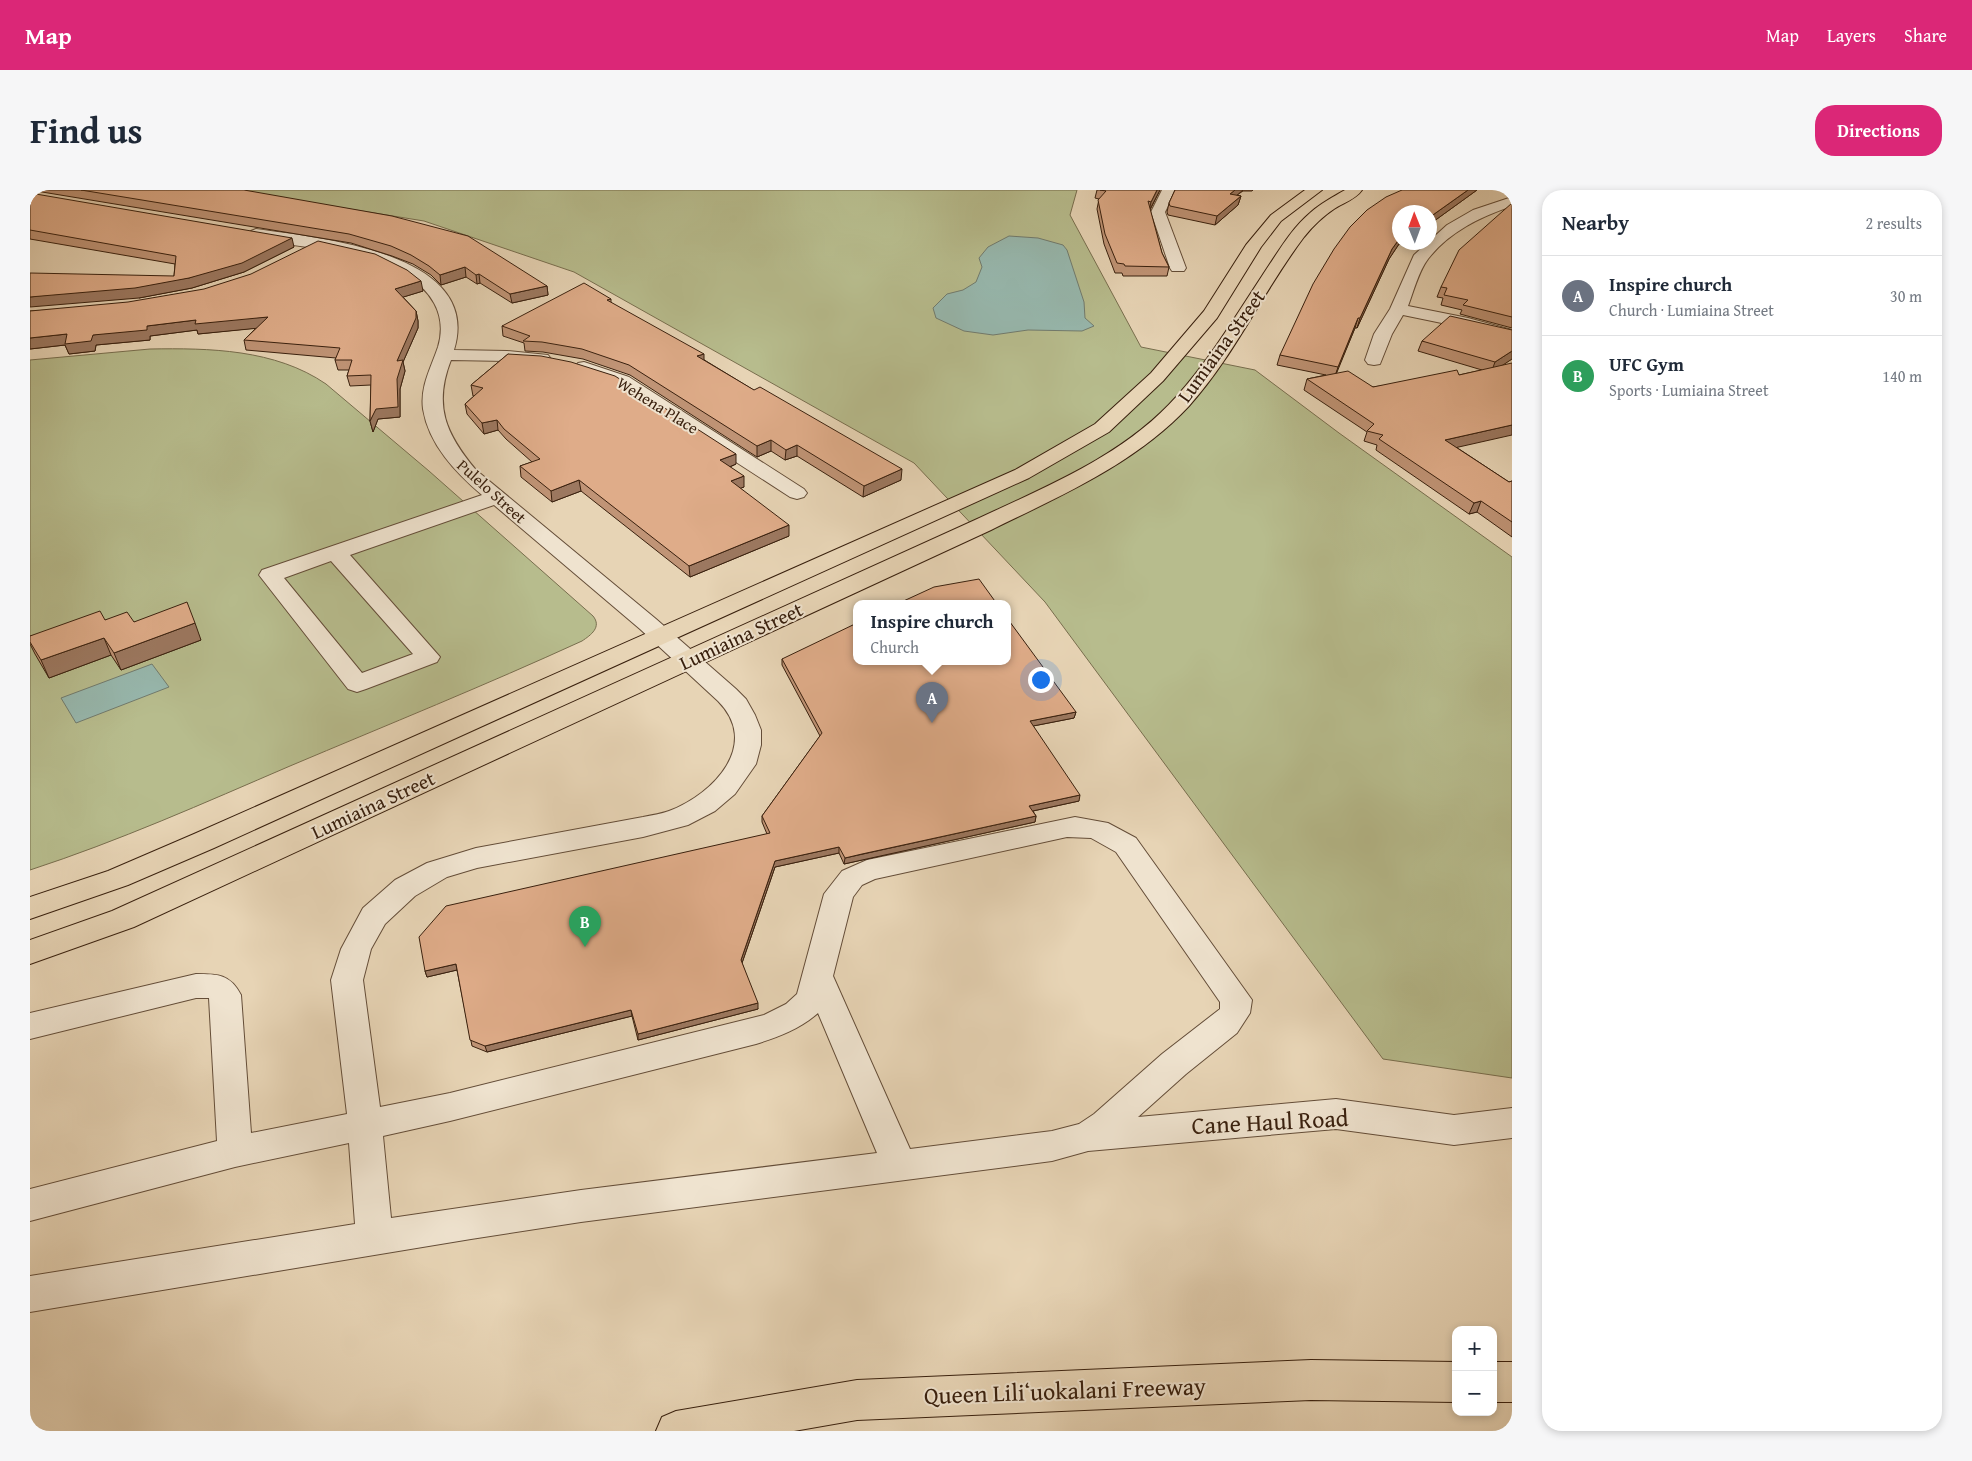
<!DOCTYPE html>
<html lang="en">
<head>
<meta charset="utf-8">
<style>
	:root { --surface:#fff; --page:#f6f6f7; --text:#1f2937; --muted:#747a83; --line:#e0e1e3; --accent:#db2777 }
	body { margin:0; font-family:"Gentium Book Plus",serif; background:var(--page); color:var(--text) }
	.controls { position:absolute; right:15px; bottom:15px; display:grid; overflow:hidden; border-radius:10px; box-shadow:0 2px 8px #0003 }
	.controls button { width:45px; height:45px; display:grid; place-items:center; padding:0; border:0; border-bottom:1px solid var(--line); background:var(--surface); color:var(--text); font:25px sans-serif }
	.compass { position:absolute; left:1362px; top:15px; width:45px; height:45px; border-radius:50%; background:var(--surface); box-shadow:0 2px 8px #0003; rotate:359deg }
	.you { position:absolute; left:1010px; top:489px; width:18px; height:18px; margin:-12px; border:4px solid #fff; border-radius:50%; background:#1a73e8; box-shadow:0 0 0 8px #1a73e833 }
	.badge { display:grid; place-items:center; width:32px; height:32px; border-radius:50%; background:var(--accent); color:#fff; font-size:16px; font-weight:700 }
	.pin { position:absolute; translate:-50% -41px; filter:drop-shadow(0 1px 2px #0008) }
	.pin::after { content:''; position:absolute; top:26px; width:18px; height:15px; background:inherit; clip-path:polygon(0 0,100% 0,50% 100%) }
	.popup { position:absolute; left:823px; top:410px; width:158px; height:65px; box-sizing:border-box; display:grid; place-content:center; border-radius:10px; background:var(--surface); filter:drop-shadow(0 1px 4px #0005); font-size:16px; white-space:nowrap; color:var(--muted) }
	.popup b { font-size:19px; color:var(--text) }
	.popup::after { content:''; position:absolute; left:50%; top:100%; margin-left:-10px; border:10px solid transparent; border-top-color:var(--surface) }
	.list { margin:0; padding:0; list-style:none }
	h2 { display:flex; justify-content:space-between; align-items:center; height:65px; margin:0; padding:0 20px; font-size:21px }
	h2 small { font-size:16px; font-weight:400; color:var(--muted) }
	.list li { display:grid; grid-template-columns:32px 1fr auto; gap:15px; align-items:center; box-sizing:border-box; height:80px; padding:0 20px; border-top:1px solid var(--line) }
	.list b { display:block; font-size:19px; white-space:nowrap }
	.list p { margin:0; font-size:16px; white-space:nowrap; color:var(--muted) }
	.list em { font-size:16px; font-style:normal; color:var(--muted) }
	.map { position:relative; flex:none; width:1482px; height:1241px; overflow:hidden; border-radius:20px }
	header { display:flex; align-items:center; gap:30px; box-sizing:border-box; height:70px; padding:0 25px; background:var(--accent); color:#fff }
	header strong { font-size:24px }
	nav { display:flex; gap:28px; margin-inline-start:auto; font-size:18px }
	.intro { display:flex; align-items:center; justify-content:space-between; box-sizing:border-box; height:120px; padding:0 30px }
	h1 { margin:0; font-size:35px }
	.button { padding:12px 22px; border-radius:20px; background:var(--accent); color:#fff; font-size:18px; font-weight:700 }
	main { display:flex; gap:30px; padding:0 30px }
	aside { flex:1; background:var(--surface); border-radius:20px; box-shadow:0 2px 8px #0003 }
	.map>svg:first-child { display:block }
	.green { fill:#b7bc8d; stroke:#786e4e }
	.water { fill:#97b8ae; stroke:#717b6e }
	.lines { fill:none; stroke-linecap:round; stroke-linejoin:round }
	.minor-casing { stroke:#644d38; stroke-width:2 }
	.major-casing { stroke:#39200e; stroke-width:2 }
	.highway-casing { stroke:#39200e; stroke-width:2 }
	.minor { fill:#efe3cf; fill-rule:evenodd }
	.major { fill:#e7d4b5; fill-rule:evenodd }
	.highway { fill:#e7d4b5; fill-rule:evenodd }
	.wall { fill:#c09476; stroke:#39200e }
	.shaded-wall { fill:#9c7860; stroke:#39200e }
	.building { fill:#dfac89; stroke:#39200e }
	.labels { text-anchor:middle; stroke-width:4; stroke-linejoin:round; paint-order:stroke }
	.far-street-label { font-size:16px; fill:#39200e; stroke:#efe3cf }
	.street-label { font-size:20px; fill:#39200e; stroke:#efe3cf }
	.near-street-label { font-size:24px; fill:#39200e; stroke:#efe3cf }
</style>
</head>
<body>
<header>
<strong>Map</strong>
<nav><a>Map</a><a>Layers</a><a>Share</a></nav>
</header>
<div class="intro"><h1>Find us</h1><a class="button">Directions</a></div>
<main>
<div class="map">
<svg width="1482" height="1241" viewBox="0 0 1482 1241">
	<rect width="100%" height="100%" fill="#e7d4b5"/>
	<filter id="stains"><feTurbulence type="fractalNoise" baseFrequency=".004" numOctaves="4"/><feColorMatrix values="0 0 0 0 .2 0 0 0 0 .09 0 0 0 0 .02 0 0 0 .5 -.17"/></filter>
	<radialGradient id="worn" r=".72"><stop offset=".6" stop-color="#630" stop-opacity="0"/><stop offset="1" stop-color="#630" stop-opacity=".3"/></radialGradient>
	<g class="green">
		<path d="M201,0h846l-7,25 71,132 114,23 84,63 173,124v521l-129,-19 -338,-457 -131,-139 -340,-191 -150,-51z"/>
		<path d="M120,159c59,-1 125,0 176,35l103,87 164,145c9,11 -2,19 -11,25 -96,44 -195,84 -292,125 -86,37 -171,75 -260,104v-510z"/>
	</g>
	<g class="water">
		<path d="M979,46l29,2 25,7 4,5 17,52 1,16 9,8 -12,5 -54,-1 -35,5 -29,-4 -28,-13 -3,-10 14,-14 16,-4 13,-8 6,-15 -3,-9 9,-11z"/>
		<path d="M122,474l17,23 -93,36 -15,-25z"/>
	</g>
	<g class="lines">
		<defs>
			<g id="minor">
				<path d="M1132,0h14l-11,22 21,56 -2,3h-12l-2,-3 -19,-56z"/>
				<path d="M1482,7v9c-32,11 -63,26 -84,53 -9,11 -15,34 -20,47l60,12 44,12v10l-46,-12 -63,-13 -11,19 -12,30 -6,1 -6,-1 -3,-4 9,-26 16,-25 24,-54 33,-30 26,-15z"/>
				<path d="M226,39c62,9 228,23 198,121l53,1 41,4 3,4 -3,4 -6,1 -35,-3 -56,-1c-18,46 -5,74 25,110l180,149 80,70 10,10 9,16 6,15v15l-5,19 -21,30 -20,17 -27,14 -45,12 -166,31 -30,9 -32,19 -30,28 -14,25 -8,31 17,127 70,-14 314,-78 22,-11 11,-10 27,-100 18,-23 25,-11 208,-43 33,6 28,15 116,162 -2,13 -13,20 -51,41 -48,43 198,-18 118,16 58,-7v30l-58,7 -118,-16 -248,22 -36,10 -471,61 -110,17 -441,73v-36l325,-52 -6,-81 -114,24 -205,54v-32l187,-48 -8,-143h-13l-166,41v-26l166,-39c22,0 34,0 45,21l10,138 96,-19 -16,-134 10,-31 22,-41 32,-28 32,-17 49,-15 167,-31c9,-2 18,-3 26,-6 45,-17 92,-67 49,-110l-78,-72 -146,-124 -144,50 90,102 -3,5 -71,27 -9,3 -9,-3 -89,-114 3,-5 220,-75c-26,-22 -53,-50 -59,-86 -3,-23 8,-41 15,-62 10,-33 -8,-59 -36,-74 -47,-26 -101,-23 -151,-36l-3,-3 3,-3zM301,371l82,93 -51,19 -78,-95zM1037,647l24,1 25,14 104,150v7l-58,45 -68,60 -15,10 -27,7 -142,18 -77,-173 20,-79 9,-12 13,-6zM788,823l59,140 -296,37 -190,28 -8,-82 67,-15 306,-77c22,-7 44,-15 62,-31z"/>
				<path d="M554,172l45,15 175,112 3,4 -3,4 -7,2 -7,-2 -173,-112 -39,-14 -3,-4 3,-4z"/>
			</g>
			<g id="major">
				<path d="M1275,0h17l-41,31 -20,26 -44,71 -54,63 -54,51 -80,46 -815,370 -86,37 -98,34v-22l78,-26 86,-37 821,-364 80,-46 56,-51 53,-62 42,-66 25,-30z"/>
				<path d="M1315,0h17c-6,9 -19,13 -28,19 -12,8 -21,17 -30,28 -41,54 -69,118 -115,169 -54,58 -129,90 -198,124l-857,397 -104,37v-24l82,-29 863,-391c70,-33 149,-64 202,-124 33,-37 58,-79 85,-120 15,-22 28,-46 48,-63 11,-10 23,-16 35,-23z"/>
			</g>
			<g id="highway">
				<path d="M1281,1170l145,2v40l-145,-2 -454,20 -63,11h-138l6,-14 14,-6 181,-31z"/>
				<rect x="1463" y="1172" width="19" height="40"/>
			</g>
		</defs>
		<use href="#minor" class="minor-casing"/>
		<use href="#major" class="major-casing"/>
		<use href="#highway" class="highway-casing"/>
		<use href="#minor" class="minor"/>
		<use href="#major" class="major"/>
		<use href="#highway" class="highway"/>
	</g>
	<g class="wall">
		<path d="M0,0h214l303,96 1,9 -36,8 -32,-20 -3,1 -11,-7 -25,8 -10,-10 -18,-11 -21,-8 -41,-13z"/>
		<path d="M1067,0h63l-10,20 12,43 7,14 -2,9h-44l-1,-3h-7l-11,-29 -7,-35 2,-10 -4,-1z"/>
		<path d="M1145,0h78l-1,1h-9l-6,4 4,1 -3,9 -23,20 -47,-10 -1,-3 2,-9z"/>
		<path d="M1372,0h75l-47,34v-12h-30v30h5l-2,3 -4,-1 -10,15 -32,69h-2l-19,45 37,14 86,-12 23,-5 -64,-19 4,-10 90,-11v29l-10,6 -46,82 53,35 3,-1v56l-35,-25 -8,2 -93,-64 1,-5 -13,-4 3,-9 -63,-42 3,-11 19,-4 -49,-10 3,-10z"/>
		<path d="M0,4l264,53 -50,25 -52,16 -53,10 35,-22 1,-12 -145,-25z"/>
		<path d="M1482,13v125l-52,-14 2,-4 -21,-5 2,-7 -6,-1 4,-10z"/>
		<path d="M393,101l-20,6 13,14 2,10v7l-15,34 2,9 -5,18v28l-22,2 -5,13 -3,-11 1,-36 -21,1 -3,-10 2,-6h-11l-3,-10 1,-2 -90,-8 -2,-10 12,-12 -58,6 -1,-4 -47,6v4l-54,5 -1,6 -26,3 -4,-9 -35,4v-38z"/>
		<path d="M581,109v4l290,177 -38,17 -66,-41 -12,4 -14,-9 -14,6 -127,-82 -47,-16 -40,-7 -18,-1 -1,-8 -21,-7 -1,-10z"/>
		<path d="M478,164l228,110 -6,3 14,20 -4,1 49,48 -99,41 -109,-86 -29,11 -31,-25 -1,-11 12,-4 -26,-23 -8,-9 -14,4 -17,-20 -2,-10 9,-8h-1l-2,-11z"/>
		<path d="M75,430l29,2 67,18 -80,30 -10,-15 -62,23 -14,-24 -5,-10v-8z"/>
		<path d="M752,469l294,53 -2,6 -41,8 46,75 -46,10 3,5 -1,6 -173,38 -18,4 -5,-11 -64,14 -33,96 16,46 -120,31 -6,-24 -145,36 -15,-6 -15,-76 -30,7 -2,-6 342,-137 -5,-12v-6l58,-80 -38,-71z"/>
	</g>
	<g class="shaded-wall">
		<path d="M1127,0h3l-11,21 2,-9z"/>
		<path d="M1205,0h8l-15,13 2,-9z"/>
		<path d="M1438,0h9l-47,34v-7z"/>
		<path d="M1211,6l-3,9 -23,20 2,-9z"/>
		<path d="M262,48l2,9 -50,25 -52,16 -53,10 -109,9v-10l159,-19z"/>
		<path d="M1370,48l-1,6 -10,15 -32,69 3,-10 32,-69z"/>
		<path d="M435,77l1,10 -25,8 -1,-10z"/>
		<path d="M449,84l1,9 -3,1 -1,-9z"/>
		<path d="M391,91l2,10 -26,8 -2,-10z"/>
		<path d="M517,96l1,9 -36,8 -2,-9z"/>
		<path d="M386,121l2,10v7l-15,34 2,9 -5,18v28l-22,2 -5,13 -3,-11 27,-60z"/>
		<path d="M238,127l2,10 -72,7 -1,-4 -47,6v4l-54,5 -1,6 -26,3 -4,-9 -35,4v-11l37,-4 26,1 54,-9 49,-6z"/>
		<path d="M1328,128l-3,10 -20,49 3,-10z"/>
		<path d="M1482,161v8l-21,14 4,-11z"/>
		<path d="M674,164v10l-7,-8z"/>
		<path d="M467,230l1,10 -14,4 -2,-11z"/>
		<path d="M1482,235v10l-71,16 4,-11z"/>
		<path d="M741,250v11l-14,6v-11z"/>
		<path d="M767,255v11l-12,4 1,-10z"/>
		<path d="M706,264v10l-16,7v-11z"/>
		<path d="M872,279l-1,11 -38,17 1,-11z"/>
		<path d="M714,286v11l-13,5v-11z"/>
		<path d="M549,290l2,11 -29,11 -1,-11z"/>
		<path d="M1451,311l-4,11 -8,2 5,-11z"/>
		<path d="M759,335v11l-99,41 -1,-11z"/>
		<path d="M165,433l6,17 -80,30 -7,-17z"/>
		<path d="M74,448l7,17 -62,23 -8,-18z"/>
		<path d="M1046,522l-2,6 -46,9 2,-6z"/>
		<path d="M1050,605l-1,6 -51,11 1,-6z"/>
		<path d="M1006,626l-1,6 -191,42 1,-6z"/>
		<path d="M809,657v6l-64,14 -34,99v-6l34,-99z"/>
		<path d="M426,774l1,6 -30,7 -2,-6z"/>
		<path d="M728,813v6l-120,31v-6z"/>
		<path d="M601,820l1,6 -145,36 -2,-6z"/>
	</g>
	<g class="building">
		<path d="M51,0h163l148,26 76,20 79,50 -37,8 -31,-20 -3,1 -11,-8 -25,8 -11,-9 -18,-11 -20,-9 -42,-12z"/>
		<path d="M1070,0h57l-6,12 -3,-1 14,52 7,14 -44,-1 -1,-2 -7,-1 -12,-29 -7,-34 8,-9z"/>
		<path d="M1145,0h60l-5,4 11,2 -24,20 -47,-10 -1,-3z"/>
		<path d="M1372,0h66l-38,27v-5h-30v26l-8,11 -32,69h-2l-20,49 -58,-12 33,-71 21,-35 16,-22 17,-17 19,-13z"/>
		<path d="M0,3l262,45 -50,25 -53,15 -54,10 -105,9v-24l144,3 2,-20 -146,-26z"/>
		<path d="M1482,13v114l-49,-12 5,-5 -24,-5 3,-7 -6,-1 18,-37z"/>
		<path d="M288,51l57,13 32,16 14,11 -26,8 21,22v7l-19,43 6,-1 -6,19 1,28 -22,2 -6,12 1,-46 -24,1 5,-16h-17l5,-12 -96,-8 24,-23 -73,7 1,-4 -49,6v4l-54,5 -2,6 -26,3 2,-10 -37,4v-27l98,-9 76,-13 47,-15z"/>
		<path d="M554,93l27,16 -4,1 97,54 -7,2 57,34 6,-3 142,82 -38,17 -67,-41 -11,5 -15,-10 -14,6 -128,-81 -47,-16 -40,-7 -19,-1 7,-5 -28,-10z"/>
		<path d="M1420,126l62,14v21l-17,11 -73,-21z"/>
		<path d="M478,164l33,2 30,6 44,14 121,78 -16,6 24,16 -13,5 58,44 -100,41 -110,-86 -28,11 -31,-25 20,-7 -36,-30 -7,-9 -15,3 -17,-19 18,-16 -12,-3z"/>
		<path d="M1482,173v62l-67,15 64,42 3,-1v41l-31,-21 -7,2 -95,-64 4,-4 -16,-4 7,-7 -67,-45 41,-8 25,16 84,-17 2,5z"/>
		<path d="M949,389l18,25h-100l37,-17z"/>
		<path d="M157,412l8,21 -81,30 -10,-15 -63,22 -11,-18v-6l70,-25 5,9 22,-8 7,10z"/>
		<path d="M977,428l69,94 -46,9 50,74 -51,11 7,10 -174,38 -17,4 -6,-11 -64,14 -34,99 17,43 -120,31 -7,-24 -146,36 -15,-6 -14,-76 -31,7 -6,-34 27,-31 324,-73 -8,-17 60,-83 -40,-74 75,-36v39h150z"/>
	</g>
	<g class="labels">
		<g class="far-street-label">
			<text transform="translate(628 215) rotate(32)" y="6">Wehena Place</text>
			<text transform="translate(462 301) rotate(42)" y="6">Pulelo Street</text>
		</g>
		<g class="street-label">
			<text transform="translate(1191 156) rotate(-54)" y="7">Lumiaina Street</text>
			<text transform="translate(711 446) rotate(-25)" y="7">Lumiaina Street</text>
			<text transform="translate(343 615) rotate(-25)" y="7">Lumiaina Street</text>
		</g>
		<g class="near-street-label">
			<text transform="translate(1240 932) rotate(-3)" y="8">Cane Haul Road</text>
			<text transform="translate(1035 1201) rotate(-2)" y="8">Queen Liliʻuokalani Freeway</text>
		</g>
	</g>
	<rect width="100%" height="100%" filter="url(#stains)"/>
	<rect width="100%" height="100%" fill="url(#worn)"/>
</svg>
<div class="controls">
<button>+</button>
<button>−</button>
</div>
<svg class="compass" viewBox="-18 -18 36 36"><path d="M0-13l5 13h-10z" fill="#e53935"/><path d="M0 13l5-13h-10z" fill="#747a83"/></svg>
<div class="you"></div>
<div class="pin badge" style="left:902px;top:533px;background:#6b7280">A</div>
<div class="popup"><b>Inspire church</b>Church</div>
<div class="pin badge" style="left:555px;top:757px;background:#2e9e5b">B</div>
</div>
<aside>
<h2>Nearby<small>2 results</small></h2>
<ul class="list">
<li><span class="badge" style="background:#6b7280">A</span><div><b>Inspire church</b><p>Church · Lumiaina Street</p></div><em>30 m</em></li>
<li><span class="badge" style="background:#2e9e5b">B</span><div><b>UFC Gym</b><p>Sports · Lumiaina Street</p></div><em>140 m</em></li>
</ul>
</aside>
</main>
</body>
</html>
